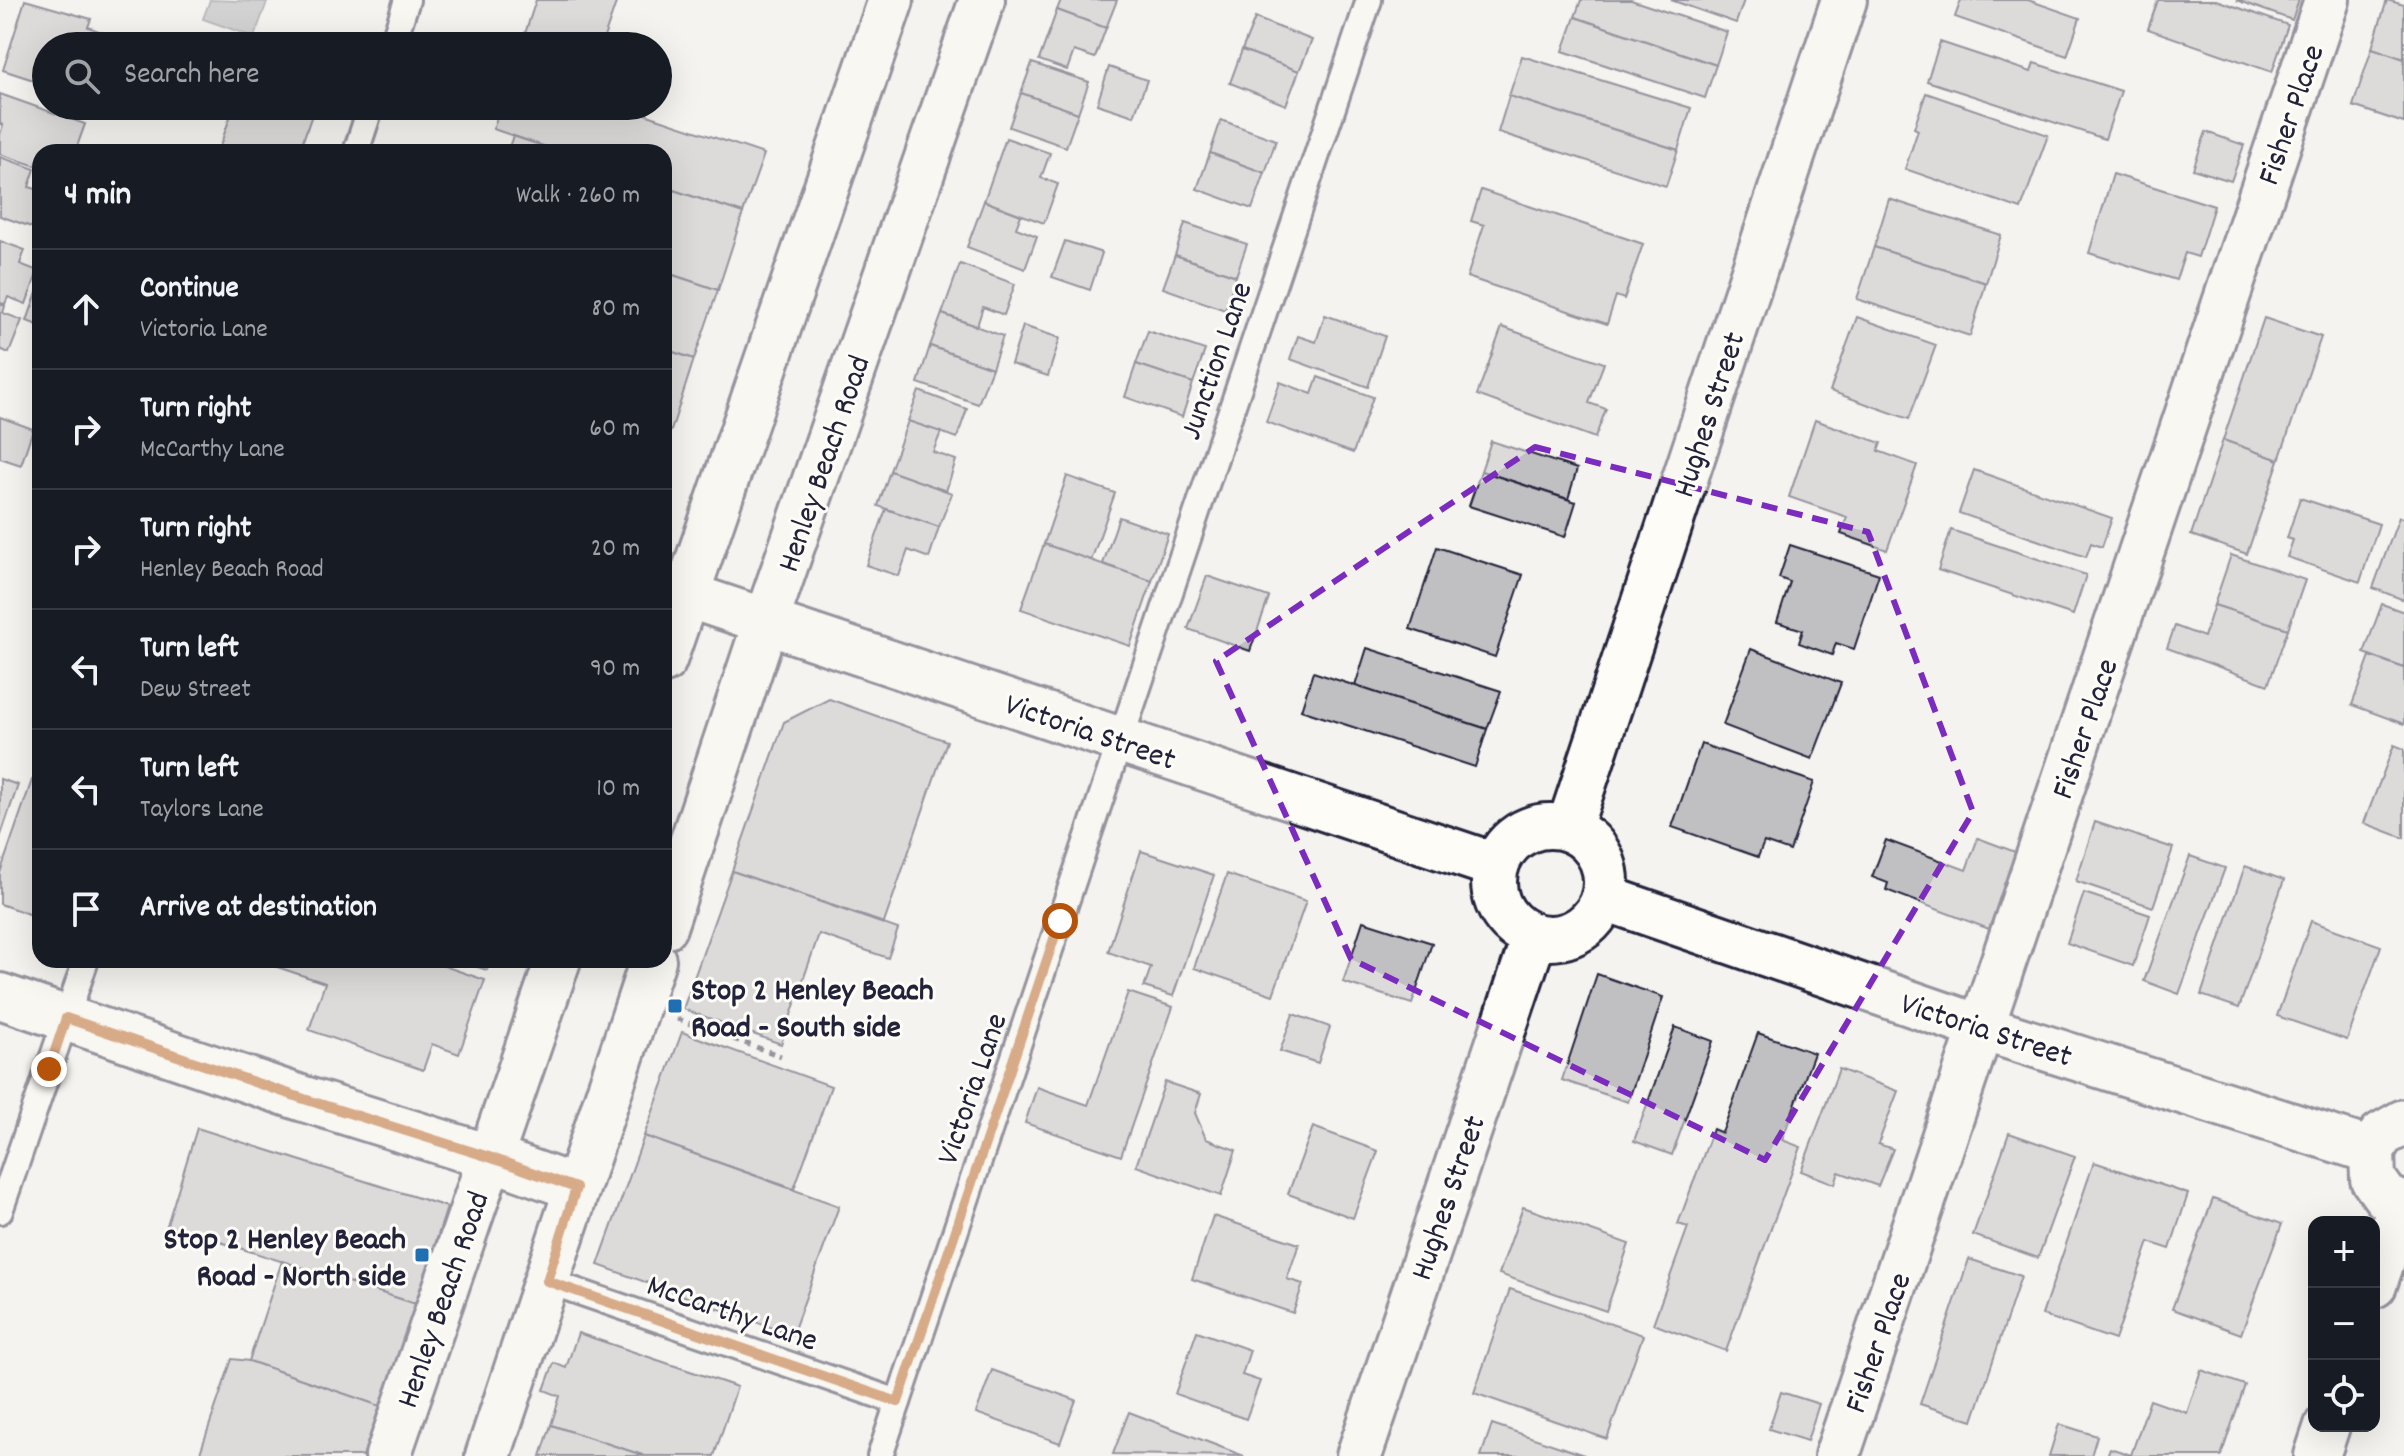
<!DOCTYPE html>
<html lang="en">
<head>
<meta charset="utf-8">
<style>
	:root { --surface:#171b24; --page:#20242c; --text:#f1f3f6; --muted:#9ea1a6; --line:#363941 }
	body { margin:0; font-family:Dekko,sans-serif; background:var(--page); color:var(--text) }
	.controls { position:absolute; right:24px; bottom:24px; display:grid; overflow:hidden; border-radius:16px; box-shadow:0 8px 32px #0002 }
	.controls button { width:72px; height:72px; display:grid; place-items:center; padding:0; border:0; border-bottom:2px solid var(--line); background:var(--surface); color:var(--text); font:40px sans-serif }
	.stop { position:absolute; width:24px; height:24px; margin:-18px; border:6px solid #b45309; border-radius:50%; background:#fff }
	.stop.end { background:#b45309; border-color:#fff; box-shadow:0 2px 8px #0008 }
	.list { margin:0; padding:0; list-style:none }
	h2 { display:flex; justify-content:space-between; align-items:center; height:104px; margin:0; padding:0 32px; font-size:34px }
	h2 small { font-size:26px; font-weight:400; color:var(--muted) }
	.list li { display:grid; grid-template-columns:52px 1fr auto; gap:24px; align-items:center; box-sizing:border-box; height:120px; padding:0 32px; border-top:2px solid var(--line) }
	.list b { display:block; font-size:30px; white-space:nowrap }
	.list p { margin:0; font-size:26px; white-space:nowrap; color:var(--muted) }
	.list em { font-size:26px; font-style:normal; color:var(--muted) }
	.icon { flex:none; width:44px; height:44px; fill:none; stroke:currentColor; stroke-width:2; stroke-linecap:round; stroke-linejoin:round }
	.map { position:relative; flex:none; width:2404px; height:1456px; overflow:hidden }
	.search { position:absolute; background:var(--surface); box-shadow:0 8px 32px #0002; left:32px; top:32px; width:640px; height:88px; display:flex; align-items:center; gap:20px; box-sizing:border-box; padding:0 28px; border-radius:44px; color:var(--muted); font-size:30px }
	.panel { position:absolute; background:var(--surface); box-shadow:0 8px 32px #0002; left:32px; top:144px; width:640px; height:824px; border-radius:24px }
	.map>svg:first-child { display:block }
	.water { fill:#acacb2; stroke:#757582; stroke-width:2 }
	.building { fill:#c0bfc2; stroke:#22223b; stroke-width:2 }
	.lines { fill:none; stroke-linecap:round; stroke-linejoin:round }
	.lane-casing { stroke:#22223b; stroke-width:30 }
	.street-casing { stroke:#22223b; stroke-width:50 }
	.secondary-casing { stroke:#22223b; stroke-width:50 }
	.path { stroke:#22223b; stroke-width:5; stroke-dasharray:6 6; stroke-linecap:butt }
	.lane { stroke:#fdfcf7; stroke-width:24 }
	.street { stroke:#fdfcf7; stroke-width:44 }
	.secondary { stroke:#fdfcf7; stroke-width:44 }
	.route { stroke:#b45309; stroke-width:10 }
	.marked { fill:none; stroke:#7b2cbf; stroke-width:6; stroke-dasharray:16 10; stroke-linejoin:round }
	.poi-dot { fill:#1f6fb2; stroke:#fdfcf7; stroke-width:3 }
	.labels { text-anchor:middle; stroke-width:6; stroke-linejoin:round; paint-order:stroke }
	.street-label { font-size:32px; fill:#22223b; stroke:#fdfcf7 }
	.poi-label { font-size:32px; font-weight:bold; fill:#22223b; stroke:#fdfcf7; text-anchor:start }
</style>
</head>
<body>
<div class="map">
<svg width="2404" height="1456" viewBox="0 0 2404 1456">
	<rect width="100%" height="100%" fill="#f4f3ef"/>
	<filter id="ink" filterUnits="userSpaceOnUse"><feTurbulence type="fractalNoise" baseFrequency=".0125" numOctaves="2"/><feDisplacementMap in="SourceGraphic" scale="16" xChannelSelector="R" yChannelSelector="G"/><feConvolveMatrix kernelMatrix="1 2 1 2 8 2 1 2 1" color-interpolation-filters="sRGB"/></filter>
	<g filter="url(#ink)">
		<path class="water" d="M210,0l57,2 -13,35 -51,-18z"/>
		<g class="building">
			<path d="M25,0l66,19 -3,8 19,7 -4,12h-57v38l-43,-14z"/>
			<path d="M536,0h81l-16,46h-80z"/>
			<path d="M1061,0h56l-11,28 -49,-18z"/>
			<path d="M1581,0h50l96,32 -11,33 -141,-48z"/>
			<path d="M1671,0h73l-8,23z"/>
			<path d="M1961,0h67l52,18 -13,38 -112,-39z"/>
			<path d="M2158,0h58l72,25 -16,47 -124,-43z"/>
			<path d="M2236,0h63l-7,20z"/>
			<path d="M2387,0l17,5v54l-32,-11z"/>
			<path d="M1057,10l49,18 -11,30 -21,-7 -7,19 -28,-10z"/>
			<path d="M1575,17l141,48 -11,33 -142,-47z"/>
			<path d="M1255,18l57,22 -13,31 -57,-21z"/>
			<path d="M1940,42l91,30 3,-9 87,28 -16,48 -178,-58z"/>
			<path d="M2372,48l32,11v64l-51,-17z"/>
			<path d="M1242,50l57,21 -13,34 -56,-22z"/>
			<path d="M1522,56l169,52 -13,42 -169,-54z"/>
			<path d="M1032,63l57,19 -11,31 -57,-20z"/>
			<path d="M1109,67l38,13 -13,36 -37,-12z"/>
			<path d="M1021,93l57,20 -12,34 -57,-20z"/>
			<path d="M1926,93l122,42 -27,74 -116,-40 13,-39 -4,-2z"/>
			<path d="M0,94l85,30 -10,28h-23l-10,-3 -6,17 -36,-12v-19l3,-10 -3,-1z"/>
			<path d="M1509,96l169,54 -12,36 -168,-54z"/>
			<path d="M234,106h81l-16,46h-60l-19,-6z"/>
			<path d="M501,106h120l143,48 -21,59 -79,-26v-35h-103l-68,-23z"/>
			<path d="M1221,120l55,20 -11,33 -55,-20z"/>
			<path d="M2206,132l38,13 -13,36 -38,-12z"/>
			<path d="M513,136l48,16h-54z"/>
			<path d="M1006,138l44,15 -9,25 17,6 -14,39 -60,-22z"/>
			<path d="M1210,153l55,20 -13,36 -55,-20z"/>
			<path d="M0,157l35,12 -6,18 11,3v40l-40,-14z"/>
			<path d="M2113,174l101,32 -16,51 -13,-4 -9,27 -87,-27z"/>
			<path d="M664,187l79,26 -25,77 -54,-18z"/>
			<path d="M1481,190l162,54 -19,55 -8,-3 -9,28 -140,-47 17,-52 -13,-4z"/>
			<path d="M1889,199l112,36 -15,48 -112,-36z"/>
			<path d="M984,201l37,14 -5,13 21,8 -12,33 -58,-22z"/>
			<path d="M1185,223l62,21 -11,32 -61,-21z"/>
			<path d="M0,241l25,9 -5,14 18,7 -12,33 -18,-7 -3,7 -5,-1z"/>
			<path d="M1065,241l37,12 -12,37 -38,-13z"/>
			<path d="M1874,247l112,36 -16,53 -113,-37z"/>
			<path d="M1175,255l61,21 -11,34 -62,-22z"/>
			<path d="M960,264l55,20 -11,31 -21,-8 -6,19 -35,-12z"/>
			<path d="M664,272l54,18 -24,69 -30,-10z"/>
			<path d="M40,284v42l-13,-5z"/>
			<path d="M0,304l5,2 -2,7 19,7 -13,33 -9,-4z"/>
			<path d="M942,314l61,22 -11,32 -62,-22z"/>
			<path d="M1325,315l60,21 -17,51 -78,-28 8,-23 18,6z"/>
			<path d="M1857,317l79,28 -27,74 -79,-28z"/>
			<path d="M2264,318l57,19 -42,123 -56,-20z"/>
			<path d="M1023,326l37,12 -12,38 -37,-12z"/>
			<path d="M1502,327l102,36 -15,40 17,6 -11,29 -118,-43z"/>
			<path d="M1148,331l57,19 -12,33 -57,-19z"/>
			<path d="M930,346l62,22 -14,36 -60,-21z"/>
			<path d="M664,349l30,10 -23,72 -7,-2z"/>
			<path d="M1136,364l57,19 -11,34 -57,-20z"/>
			<path d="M1318,377l55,20 -20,56 -87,-31 14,-40 32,12z"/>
			<path d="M919,391l48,18 -10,29 -49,-17z"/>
			<path d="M0,417l33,12 -12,36 -21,-7z"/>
			<path d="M1815,420l66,23 -3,8 39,14 -30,85 -46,-16 6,-17 -58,-20z"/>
			<path d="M908,421l33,11 -8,20 23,8 -10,31 -56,-20z"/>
			<path d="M2223,440l56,20 -32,94 -56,-19z"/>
			<path d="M1491,441l86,28 -9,30 -87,-28z"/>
			<path d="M1974,470l138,48 -10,29 -11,-4 -5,14 -127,-44z"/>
			<path d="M890,471l62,22 -13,34 -61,-21z"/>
			<path d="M1481,471l95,31 -11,35 -96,-31z"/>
			<path d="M1067,476l48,17 -24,68 -47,-17z"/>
			<path d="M2300,498l79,26 -19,58 -73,-25 6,-17 -6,-2z"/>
			<path d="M886,509l53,18 -10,31 -21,-8 -9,26 -33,-11z"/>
			<path d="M1119,517l49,17 -16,47 -49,-17z"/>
			<path d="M2399,517l5,2v81l-31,-12z"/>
			<path d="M1951,530l135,45 -13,40 -135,-45z"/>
			<path d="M1044,544l108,37 -22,65 -109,-37z"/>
			<path d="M1790,545l89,29 -25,75 -18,-6 -4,12 -33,-12 4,-13 -26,-8 13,-40 -11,-4z"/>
			<path d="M1437,547l86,28 -28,82 -85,-28z"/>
			<path d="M2231,555l74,25 -17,49 -74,-24z"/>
			<path d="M1207,576l62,21 -19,54 -62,-22z"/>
			<path d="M2382,604l22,8v56l-40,-15z"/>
			<path d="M2214,605l74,24 -20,56 -101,-37 8,-22 29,11z"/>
			<path d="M1367,648l134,43 -14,38 -132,-43z"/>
			<path d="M1751,649l90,34 -29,76 -89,-34z"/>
			<path d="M2370,656l34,12v56l-52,-19z"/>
			<path d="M1313,672l174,57 -12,38 -174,-57z"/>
			<path d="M829,699l118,42 -63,182 -152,-52 52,-149z"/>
			<path d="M1701,744l113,38 -24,69 -26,-9 -6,15 -86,-30z"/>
			<path d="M2394,745l10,4v89l-40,-15z"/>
			<path d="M0,779l18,6 -18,53z"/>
			<path d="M32,780l8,3v135l-40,-14v-31z"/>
			<path d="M2095,822l78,26 -20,59 -77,-26z"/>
			<path d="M1978,838l40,15 -29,76 -103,-39 2,-7 -16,-6 14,-37 80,30z"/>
			<path d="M1141,851l73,24 -41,121 -29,-9 7,-20 -43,-15z"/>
			<path d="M2190,856l35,12 -46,126 -35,-13z"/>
			<path d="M2245,866l39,14 -45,128 -38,-13z"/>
			<path d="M732,871l166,58 -10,29 -69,-24 -38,110 -98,-35z"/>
			<path d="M1227,874l79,27 -33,94 -79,-27z"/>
			<path d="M2084,893l66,22 -17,51 -66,-23z"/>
			<path d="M1363,921l69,22 -20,61 -69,-22z"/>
			<path d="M2311,921l70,25 -34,94 -70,-24z"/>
			<path d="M263,960h164l58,20 -26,74 -27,-10 -9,26 -114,-40 16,-47 -63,-21z"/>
			<path d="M456,960h35l-4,10z"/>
			<path d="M1597,974l66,23 -35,105 -66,-22z"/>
			<path d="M1128,992l45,15 -52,149 -96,-33 12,-36 51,18z"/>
			<path d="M1293,1014l37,13 -12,36 -38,-12z"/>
			<path d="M1675,1027l38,14 -41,114 -38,-14z"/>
			<path d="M682,1032l149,54 -37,103 -150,-53z"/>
			<path d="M1758,1033l56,20 -32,87 19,7 -75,204 -73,-27 35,-97 -10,-3 35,-95 9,4z"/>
			<path d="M1839,1069l59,22 -20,53 15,5 -15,37 -39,-14 -4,12 -34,-13z"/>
			<path d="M1165,1082l36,12 -6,19 11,26 30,11 -15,46 -85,-30z"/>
			<path d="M1313,1127l65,24 -25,67 -65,-24z"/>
			<path d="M197,1128l250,79 -31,97 -249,-79z"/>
			<path d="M2009,1133l66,23 -37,102 -65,-23z"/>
			<path d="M644,1136l195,70 -47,129 -194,-70z"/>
			<path d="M2094,1162l94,32 -18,55 -21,-7 -34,98 -73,-25z"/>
			<path d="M2213,1199l69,25 -41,110 -69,-25z"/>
			<path d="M1523,1207l106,37 -23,67 -107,-37z"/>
			<path d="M1213,1216l86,28 -12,35 16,5 -10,29 -101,-34z"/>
			<path d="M1969,1259l52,17 -48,145 -53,-17z"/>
			<path d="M282,1261l134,43 -36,102 -131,-45z"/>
			<path d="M1510,1289l133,46 -36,104 -133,-46z"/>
			<path d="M1197,1331l53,19 -8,25 18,6 -14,38 -71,-25z"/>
			<path d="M578,1333l159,54 -23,69h-69l-94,-31 9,-29 -16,-6 10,-27 12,5z"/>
			<path d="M232,1359l17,2 131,45 -17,50h-164z"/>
			<path d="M992,1370l84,30 -16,43 -84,-30z"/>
			<path d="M2201,1370l44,15 -24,71h-114l3,-8 21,7 19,-55 37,13z"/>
			<path d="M1781,1392l38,12 -12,37 -38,-12z"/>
			<path d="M1129,1412l115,44 -131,-2z"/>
			<path d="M1492,1424l92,31 -1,1h-102z"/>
			<path d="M2059,1424l38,12 -6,20h-42z"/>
			<path d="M551,1425l94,31h-104z"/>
		</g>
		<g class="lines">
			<defs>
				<g id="lane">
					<path d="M392,46l15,-46"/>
					<path d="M356,152l15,-46"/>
					<path d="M0,1211l86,-251"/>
					<path d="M547,1281l351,121"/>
					<path d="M880,1456l489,-1456"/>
				</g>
				<g id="street">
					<path d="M687,595l807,270"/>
					<circle cx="1550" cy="882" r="56"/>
					<path d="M1569,828l275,-828"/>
					<path d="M1605,898l377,130 390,123"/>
					<path d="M0,996l304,103 185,58 87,31"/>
					<path d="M2404,1122l-23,13 -9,16 1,28 13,18 18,8"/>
					<path d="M2374,1285l27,-81"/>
					<path d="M1359,1456l175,-518"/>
					<path d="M1837,1456l490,-1456"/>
					<path d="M2317,1456l10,-30"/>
				</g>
				<g id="secondary">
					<path d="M664,660l227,-660"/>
					<path d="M664,927l102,-306 216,-621"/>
					<path d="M388,1456l170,-496"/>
					<path d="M488,1456l165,-496"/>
				</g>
			</defs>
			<use href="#lane" class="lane-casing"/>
			<use href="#street" class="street-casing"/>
			<use href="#secondary" class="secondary-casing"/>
			<path class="path" d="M677,1019l104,37"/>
			<use href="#lane" class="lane"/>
			<use href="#street" class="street"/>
			<use href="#secondary" class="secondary"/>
		</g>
	</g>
	<g class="lines" filter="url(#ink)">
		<path class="route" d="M49,1069l17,-51 238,81 185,58 87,31 -29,93 351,121 162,-481"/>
	</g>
	<path d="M0 0H2404V1456H0ZM1535,447l333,85 105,280 -208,348 -414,-201 -135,-298z" fill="#f4f3ef" fill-opacity=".55" fill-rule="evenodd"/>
	<path class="marked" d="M1535,447l333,85 105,280 -208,348 -414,-201 -135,-298z"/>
	<g class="poi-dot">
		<rect x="667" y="998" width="16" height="16" rx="4"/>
		<rect x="414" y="1247" width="16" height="16" rx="4"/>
	</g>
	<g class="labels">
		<g class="street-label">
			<text transform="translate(2289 114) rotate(-71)" y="11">Fisher Place</text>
			<text transform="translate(1214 360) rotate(-71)" y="11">Junction Lane</text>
			<text transform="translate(1707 414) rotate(-72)" y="11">Hughes Street</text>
			<text transform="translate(822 463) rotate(-71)" y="11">Henley Beach Road</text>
			<text transform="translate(2083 728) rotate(-71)" y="11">Fisher Place</text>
			<text transform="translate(1091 730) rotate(19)" y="11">Victoria Street</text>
			<text transform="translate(1987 1028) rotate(18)" y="11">Victoria Street</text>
			<text transform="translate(970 1088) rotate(-71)" y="11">Victoria Lane</text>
			<text transform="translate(1446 1197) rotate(-71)" y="11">Hughes Street</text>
			<text transform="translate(441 1299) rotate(-71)" y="11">Henley Beach Road</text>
			<text transform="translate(733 1311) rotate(19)" y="11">McCarthy Lane</text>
			<text transform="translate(1876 1342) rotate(-71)" y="11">Fisher Place</text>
		</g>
		<g class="poi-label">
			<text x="691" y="999">Stop 2 Henley Beach<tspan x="691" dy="37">Road - South side</tspan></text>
			<text x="406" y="1248" text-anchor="end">Stop 2 Henley Beach<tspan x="406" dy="37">Road - North side</tspan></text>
		</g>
	</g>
</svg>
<div class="controls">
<button>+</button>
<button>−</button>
<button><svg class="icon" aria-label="locate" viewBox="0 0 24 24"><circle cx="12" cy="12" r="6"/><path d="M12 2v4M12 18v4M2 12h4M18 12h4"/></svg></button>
</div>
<div class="stop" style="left:1060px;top:921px"></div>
<div class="stop end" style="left:49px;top:1069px"></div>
<div class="search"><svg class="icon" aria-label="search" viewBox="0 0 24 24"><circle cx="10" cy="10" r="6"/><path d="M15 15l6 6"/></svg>Search here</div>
<section class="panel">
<h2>4 min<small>Walk · 260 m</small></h2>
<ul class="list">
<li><svg class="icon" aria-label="ahead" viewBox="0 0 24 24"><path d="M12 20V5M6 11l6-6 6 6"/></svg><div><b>Continue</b><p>Victoria Lane</p></div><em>80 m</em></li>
<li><svg class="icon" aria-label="right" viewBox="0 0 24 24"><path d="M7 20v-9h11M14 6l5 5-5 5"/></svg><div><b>Turn right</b><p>McCarthy Lane</p></div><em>60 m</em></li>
<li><svg class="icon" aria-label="right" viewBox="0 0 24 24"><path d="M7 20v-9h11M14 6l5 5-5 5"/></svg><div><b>Turn right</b><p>Henley Beach Road</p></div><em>20 m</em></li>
<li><svg class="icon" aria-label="left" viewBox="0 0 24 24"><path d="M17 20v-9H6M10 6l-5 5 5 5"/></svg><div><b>Turn left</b><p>Dew Street</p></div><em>90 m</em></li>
<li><svg class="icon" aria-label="left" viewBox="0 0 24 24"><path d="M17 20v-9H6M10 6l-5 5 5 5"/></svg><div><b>Turn left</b><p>Taylors Lane</p></div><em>10 m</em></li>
<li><svg class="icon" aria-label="arrive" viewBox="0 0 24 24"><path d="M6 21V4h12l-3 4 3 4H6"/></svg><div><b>Arrive at destination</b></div></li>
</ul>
</section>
</div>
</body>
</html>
